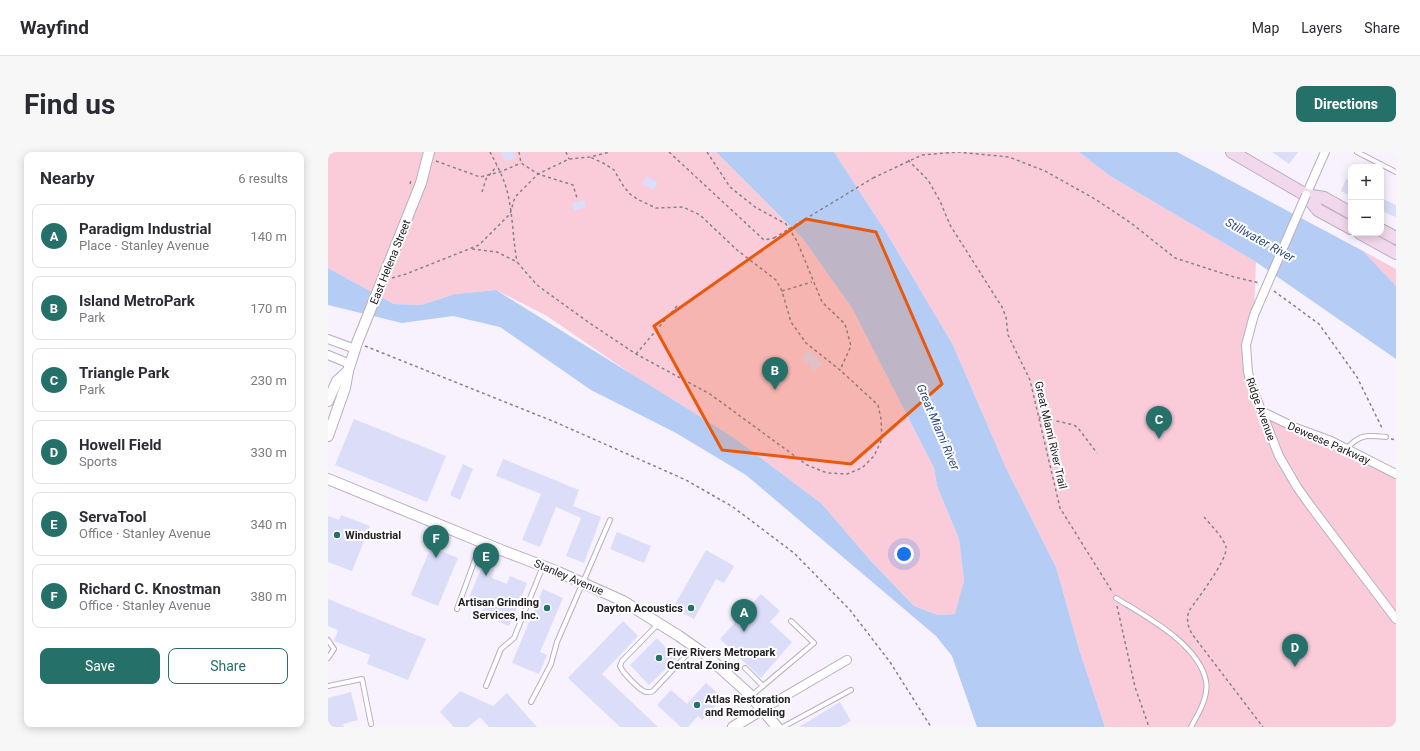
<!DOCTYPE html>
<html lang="en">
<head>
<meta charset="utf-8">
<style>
	:root { --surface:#fff; --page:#f7f7f7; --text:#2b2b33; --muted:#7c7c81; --line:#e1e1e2; --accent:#26706a }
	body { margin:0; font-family:Roboto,sans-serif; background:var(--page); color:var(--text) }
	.controls { position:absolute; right:12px; top:12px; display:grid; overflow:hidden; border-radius:8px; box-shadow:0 2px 10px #0003 }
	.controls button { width:36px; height:36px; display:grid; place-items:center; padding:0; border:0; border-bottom:1px solid var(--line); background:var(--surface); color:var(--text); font:20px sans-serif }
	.you { position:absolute; left:576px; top:402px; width:14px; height:14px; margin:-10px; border:3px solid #fff; border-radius:50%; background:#1a73e8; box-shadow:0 0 0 6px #1a73e833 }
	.badge { display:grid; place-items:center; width:26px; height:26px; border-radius:50%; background:var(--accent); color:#fff; font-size:13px; font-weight:700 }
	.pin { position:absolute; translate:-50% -33px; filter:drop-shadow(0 1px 2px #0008) }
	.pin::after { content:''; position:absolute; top:21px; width:14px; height:12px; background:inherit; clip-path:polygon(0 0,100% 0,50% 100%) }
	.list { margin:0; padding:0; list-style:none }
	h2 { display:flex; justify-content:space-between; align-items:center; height:52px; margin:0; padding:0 16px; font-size:17px }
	h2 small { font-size:13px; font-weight:400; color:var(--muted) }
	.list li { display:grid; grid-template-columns:26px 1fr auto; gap:12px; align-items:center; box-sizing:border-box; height:64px; margin:0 8px 8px; padding:0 8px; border:1px solid var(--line); border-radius:8px }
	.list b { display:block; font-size:15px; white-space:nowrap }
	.list p { margin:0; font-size:13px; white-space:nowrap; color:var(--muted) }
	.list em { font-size:13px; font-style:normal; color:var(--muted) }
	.actions { display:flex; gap:8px; padding:12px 16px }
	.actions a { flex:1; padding:9px 0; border:1px solid var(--accent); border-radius:8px; text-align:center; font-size:14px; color:var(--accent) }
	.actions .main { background:var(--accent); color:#fff }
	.map { position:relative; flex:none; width:1068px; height:575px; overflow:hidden; border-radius:8px }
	header { display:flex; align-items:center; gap:24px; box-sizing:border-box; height:56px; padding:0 20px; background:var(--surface); border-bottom:1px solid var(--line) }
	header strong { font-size:19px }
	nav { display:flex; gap:22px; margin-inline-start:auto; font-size:14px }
	.intro { display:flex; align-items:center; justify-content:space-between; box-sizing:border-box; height:96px; padding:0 24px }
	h1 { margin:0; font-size:28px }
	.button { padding:10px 18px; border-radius:8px; background:var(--accent); color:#fff; font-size:14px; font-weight:700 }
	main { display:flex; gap:24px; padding:0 24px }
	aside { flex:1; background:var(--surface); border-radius:8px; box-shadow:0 2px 10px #0003 }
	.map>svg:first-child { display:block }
	.green { fill:#faccda }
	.water { fill:#b5cdf5 }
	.building { fill:#dcddf8 }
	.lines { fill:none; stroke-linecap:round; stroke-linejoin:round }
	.service-casing { stroke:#b8afbf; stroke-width:6 }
	.minor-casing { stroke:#b8afbf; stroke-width:10 }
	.tertiary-casing { stroke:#b8afbf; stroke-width:12 }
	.secondary-casing { stroke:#b8afbf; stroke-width:14 }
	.path { stroke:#85808a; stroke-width:1.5; stroke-dasharray:3 3; stroke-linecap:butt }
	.service { stroke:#fff; stroke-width:4 }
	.minor { stroke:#fff; stroke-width:8 }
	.tertiary { stroke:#fff; stroke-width:10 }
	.secondary { stroke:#f1d8ec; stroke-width:12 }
	.minor-bridge-casing { stroke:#b8afbf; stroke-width:10; stroke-linecap:butt }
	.path-bridge { stroke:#85808a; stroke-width:1.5; stroke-dasharray:3 3; stroke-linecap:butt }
	.minor-bridge { stroke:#fff; stroke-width:8 }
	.marked { fill:#e8590c; fill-opacity:0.2; stroke:#e8590c; stroke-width:3; stroke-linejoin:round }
	.poi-dot { fill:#26706a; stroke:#fff; stroke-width:1.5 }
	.labels { text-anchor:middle; stroke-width:4; stroke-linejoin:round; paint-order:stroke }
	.street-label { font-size:11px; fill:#242127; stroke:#fff }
	.poi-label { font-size:11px; font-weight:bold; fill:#242127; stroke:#fff; text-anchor:start }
	.water-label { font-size:12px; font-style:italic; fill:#324f82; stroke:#fff }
</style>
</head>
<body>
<header>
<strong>Wayfind</strong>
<nav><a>Map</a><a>Layers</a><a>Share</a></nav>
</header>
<div class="intro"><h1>Find us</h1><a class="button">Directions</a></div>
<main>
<aside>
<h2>Nearby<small>6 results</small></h2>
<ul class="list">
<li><span class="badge">A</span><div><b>Paradigm Industrial</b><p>Place · Stanley Avenue</p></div><em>140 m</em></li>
<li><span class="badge">B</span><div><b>Island MetroPark</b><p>Park</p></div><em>170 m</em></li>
<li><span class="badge">C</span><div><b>Triangle Park</b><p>Park</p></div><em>230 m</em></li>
<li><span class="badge">D</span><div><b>Howell Field</b><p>Sports</p></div><em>330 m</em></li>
<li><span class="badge">E</span><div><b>ServaTool</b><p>Office · Stanley Avenue</p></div><em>340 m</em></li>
<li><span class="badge">F</span><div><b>Richard C. Knostman</b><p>Office · Stanley Avenue</p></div><em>380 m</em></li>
</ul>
<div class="actions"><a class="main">Save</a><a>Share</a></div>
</aside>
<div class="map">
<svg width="1068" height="575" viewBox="0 0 1068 575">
	<rect width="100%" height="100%" fill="#f8f1fe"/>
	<g class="green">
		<path d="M0,0h388l87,87 49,69 82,160 3,18 22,53 5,42 -8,33 -18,1 -24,-9 -44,-46 -48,-56 -89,-67 -93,-57 -93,-64 -51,-26 -41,4 -34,11 -27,-1 -66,-36z"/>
		<path d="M506,0h245l31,24 146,86 -2,53 -8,41 15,55 135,63v253h-291l-25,-75 -24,-85 -50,-99 -53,-123 -67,-113z"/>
		<path d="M1035,99l33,18v17z"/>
	</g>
	<g class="water">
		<path d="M388,0h118l52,80 67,113 53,123 50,99 24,85 25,75h-128l-25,-71 -16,-20 -190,-161 -70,-42 -85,-43 -91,-63 -47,-11 -51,7 -74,-18v-37l66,36 27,1 34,-11 41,-4 237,147 89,67 48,56 44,46 24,9 17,-1 9,-33 -5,-42 -22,-53 -3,-18 -82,-160 -49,-69z"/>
		<path d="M751,0h98l186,99 33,35v73l-140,-97 -146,-86z"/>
	</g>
	<g class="building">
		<path d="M173,0h12l3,5 -11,5z"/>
		<path d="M944,0h26l-9,12z"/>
		<path d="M319,24l11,7 -4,7 -12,-6z"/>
		<path d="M1018,27l5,2v15l-10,-5z"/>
		<path d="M1053,46l15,7v12l-15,-6z"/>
		<path d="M256,48l2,7 -12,4 -2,-8z"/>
		<path d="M482,198l12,14 -8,7 -12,-14z"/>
		<path d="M26,267l92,37 -19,46 -92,-37z"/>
		<path d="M175,307l76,31 -6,16 28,11 -17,46 -18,-7 15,-38 -25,-11 -16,40 -18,-7 19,-46 -45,-18z"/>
		<path d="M135,312l10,5 -13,31 -10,-5z"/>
		<path d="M13,363l29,11 -18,45 -24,-9v-46l11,4z"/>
		<path d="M289,380l34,14 -7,17 -34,-14z"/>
		<path d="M103,395l27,11 -20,48 -27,-11z"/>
		<path d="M378,398l28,16 -10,17 -8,-4 -22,40 -21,-11z"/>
		<path d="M155,412l12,6 -3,8 15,6 3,-8 17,7 -18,43 -28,-11 3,-8 -16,-7z"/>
		<path d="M215,437l20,9 -23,54 7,3 -8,19 -27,-11z"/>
		<path d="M433,442l19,17 -10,11 22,20 -31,36 -41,-39z"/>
		<path d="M0,447l98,40 -18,41 -41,-16 3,-9 -36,-14 4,-11 -10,-4z"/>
		<path d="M295,469l15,15 -36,38 56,53h-38l-52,-49z"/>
		<path d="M329,486l19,21 -27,26 -19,-20z"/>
		<path d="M378,531l17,15 -21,22 -4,-4 -10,11h-7l-24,-22 14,-15 16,14z"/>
		<path d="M132,539l33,15 14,-13 30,34h-48l-9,-10 -12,10h-14l-14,-15z"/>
		<path d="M23,540l7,28 -15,4 1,3h-16v-29z"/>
		<path d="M512,550l11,19 -11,6h-41z"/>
	</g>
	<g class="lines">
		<defs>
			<g id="service">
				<path d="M1029,0l39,20"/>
				<path d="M1018,297c14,-15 20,-14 40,-12"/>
				<path d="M788,446c29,18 83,46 90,83 3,16 -8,33 -15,46"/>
				<path d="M129,457l24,-66"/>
				<path d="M331,471l-37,38 -2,5c2,6 20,25 26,26 2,0 6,0 7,-1l41,-44"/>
				<path d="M0,488l6,9 -6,9"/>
				<path d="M417,516l18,18"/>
				<path d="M0,534l34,-7 9,45"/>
				<path d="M158,534l15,-37 13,-11 29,-72"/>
				<path d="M423,544l63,-53 -23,-22"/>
				<path d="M203,550l20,-38 6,-22 53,-122"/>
				<path d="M455,575l68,-37"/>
			</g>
			<g id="minor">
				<path d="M978,43l19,-43"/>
				<path d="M926,163l-8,30 2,27 4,15 27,69 18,31 15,21 84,111"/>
				<path d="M0,187l27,10"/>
				<path d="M0,203l22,9"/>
				<path d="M933,259l35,17 35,13 65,33"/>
				<path d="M435,557l84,-49"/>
			</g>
			<g id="tertiary">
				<path d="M0,249l9,-20 11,-10"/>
				<path d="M0,284l17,-48 3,-17 9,-28 64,-160 8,-31"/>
				<path d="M0,327l173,71 55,21 67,30 56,35 27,19 42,38 29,34"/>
				<path d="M405,575l30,-18"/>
			</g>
			<g id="secondary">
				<path d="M904,0l74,43 12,15 33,18"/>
				<path d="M978,43l18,3 27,15"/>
				<path d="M1053,78l15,8"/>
				<path d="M1032,81l36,20"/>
			</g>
		</defs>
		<use href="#service" class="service-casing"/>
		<use href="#minor" class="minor-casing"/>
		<use href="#tertiary" class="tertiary-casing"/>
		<use href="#secondary" class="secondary-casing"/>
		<g class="path">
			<path d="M162,0c7,13 15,28 18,43 5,22 5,45 9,67"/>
			<path d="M191,0l2,11 17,11 35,11 4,13"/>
			<path d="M238,0l3,7"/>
			<path d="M341,0l95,88 10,-2"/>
			<path d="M379,0l23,35 25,20 31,17 11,17 25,61 23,22 6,22 -11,24"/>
			<path d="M580,8l20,20 12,21 10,24 52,82 4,10 2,18 22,45 30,128 53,85"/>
			<path d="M108,9l44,16 20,-5 21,-9"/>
			<path d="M545,26l49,-23 35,-3 52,5 36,14 50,28 36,24 44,35 59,19 26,6"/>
			<path d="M82,32l1,-4"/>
			<path d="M154,40l4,-13 11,-13"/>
			<path d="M144,97l25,3 20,10 20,23 51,37 48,32 74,40 97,71 20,8 20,1 15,-6 12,-12 8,-17 -1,-20 -3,-14 -38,-35 -34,-27 -15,-21 -9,-31 -6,-11 -39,-30 -37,-35 -17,-8 -27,1 -19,-9 -7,-5 -6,-7 -10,-17 -9,-6 -15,-7"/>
			<path d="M64,126l14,-4 73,-29 31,-31 5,-17 23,-23 31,-15 21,-2 20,-5"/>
			<path d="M454,139l30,-9"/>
			<path d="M946,139l45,33 38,53 26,53"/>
			<path d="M37,194l190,76 131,58 47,27 61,46 56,57 40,52 41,65"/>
			<path d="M308,202l41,-48"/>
			<path d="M711,265l35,8 4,3 19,25"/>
			<path d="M1063,287l5,1"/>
			<path d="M876,365c7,8 19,20 22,30 2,13 -29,52 -37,64 -3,8 -1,16 3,23l71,93"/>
			<path d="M789,454l18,81 14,40"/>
		</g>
		<use href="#service" class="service"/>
		<use href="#minor" class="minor"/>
		<use href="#tertiary" class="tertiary"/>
		<use href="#secondary" class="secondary"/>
		<defs>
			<path id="minor-bridge" d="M926,163l52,-120"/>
		</defs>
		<use href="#minor-bridge" class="minor-bridge-casing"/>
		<path class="path-bridge" d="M446,86l99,-60"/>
		<use href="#minor-bridge" class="minor-bridge"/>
	</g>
	<path class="marked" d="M478,67l70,13 66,152 -91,80 -129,-14 -68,-124z"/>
	<g class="poi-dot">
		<circle cx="9" cy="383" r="4"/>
		<circle cx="219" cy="456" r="4"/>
		<circle cx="363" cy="456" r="4"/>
		<circle cx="331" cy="506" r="4"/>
		<circle cx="369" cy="553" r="4"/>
	</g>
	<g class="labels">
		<g class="street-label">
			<text transform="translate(62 110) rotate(-68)" y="4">East Helena Street</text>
			<text transform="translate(933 257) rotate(70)" y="4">Ridge Avenue</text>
			<text transform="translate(723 283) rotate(77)" y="4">Great Miami River Trail</text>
			<text transform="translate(1001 291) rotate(24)" y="4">Deweese Parkway</text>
			<text transform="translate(241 425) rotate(23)" y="4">Stanley Avenue</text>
		</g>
		<g class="poi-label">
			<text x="17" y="387">Windustrial</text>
			<text x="211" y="454" text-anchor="end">Artisan Grinding<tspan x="211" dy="13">Services, Inc.</tspan></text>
			<text x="355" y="460" text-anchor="end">Dayton Acoustics</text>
			<text x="339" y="504">Five Rivers Metropark<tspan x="339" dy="13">Central Zoning</tspan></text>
			<text x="377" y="551">Atlas Restoration<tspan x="377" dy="13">and Remodeling</tspan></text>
		</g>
		<g class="water-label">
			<text transform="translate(932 88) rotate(29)" y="4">Stillwater River</text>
			<text transform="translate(610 275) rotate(67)" y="4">Great Miami River</text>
		</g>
	</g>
</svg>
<div class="controls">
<button>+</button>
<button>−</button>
</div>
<div class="you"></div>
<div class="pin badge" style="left:416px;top:480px">A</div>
<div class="pin badge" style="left:447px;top:238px">B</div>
<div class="pin badge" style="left:831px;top:287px">C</div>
<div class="pin badge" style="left:967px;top:515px">D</div>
<div class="pin badge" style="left:158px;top:424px">E</div>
<div class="pin badge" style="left:108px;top:406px">F</div>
</div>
</main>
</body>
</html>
